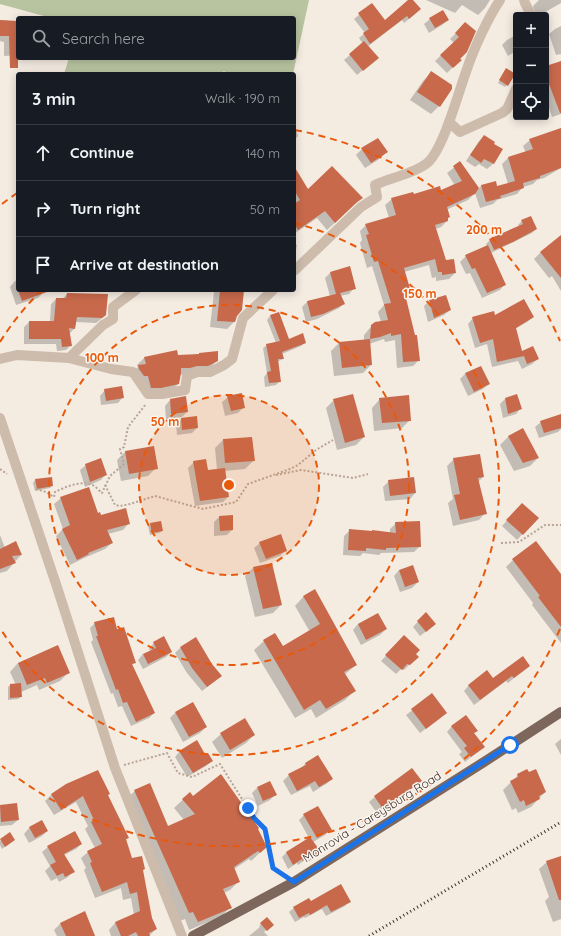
<!DOCTYPE html>
<html lang="en">
<head>
<meta charset="utf-8">
<style>
	:root { --surface:#171b24; --page:#242831; --text:#f1f3f6; --muted:#9ea1a6; --line:#363941 }
	body { margin:0; font-family:Quicksand,sans-serif; background:var(--page); color:var(--text) }
	.controls { position:absolute; right:12px; top:12px; display:grid; overflow:hidden; border-radius:4px; box-shadow:0 2px 10px #0003 }
	.controls button { width:36px; height:36px; display:grid; place-items:center; padding:0; border:0; border-bottom:1px solid var(--line); background:var(--surface); color:var(--text); font:20px sans-serif }
	.stop { position:absolute; width:12px; height:12px; margin:-9px; border:3px solid #1a73e8; border-radius:50%; background:#fff }
	.stop.end { background:#1a73e8; border-color:#fff; box-shadow:0 1px 4px #0008 }
	.list { margin:0; padding:0; list-style:none }
	h2 { display:flex; justify-content:space-between; align-items:center; height:52px; margin:0; padding:0 16px; font-size:17px }
	h2 small { font-size:13px; font-weight:400; color:var(--muted) }
	.list li { display:grid; grid-template-columns:26px 1fr auto; gap:12px; align-items:center; box-sizing:border-box; height:56px; padding:0 16px; border-top:1px solid var(--line) }
	.list b { display:block; font-size:15px; white-space:nowrap }
	.list em { font-size:13px; font-style:normal; color:var(--muted) }
	.icon { flex:none; width:22px; height:22px; fill:none; stroke:currentColor; stroke-width:2; stroke-linecap:round; stroke-linejoin:round }
	.map { position:relative; flex:none; width:561px; height:936px; overflow:hidden }
	.search { position:absolute; background:var(--surface); box-shadow:0 2px 10px #0003; left:16px; top:16px; width:280px; height:44px; display:flex; align-items:center; gap:10px; box-sizing:border-box; padding:0 14px; border-radius:4px; color:var(--muted); font-size:15px }
	.panel { position:absolute; background:var(--surface); box-shadow:0 2px 10px #0003; left:16px; top:72px; width:280px; height:220px; border-radius:4px }
	.map>svg:first-child { display:block }
	.green { fill:#b8c4a0 }
	.shadow { fill:#0003 }
	.building { fill:#c8694b }
	.lines { fill:none; stroke-linecap:round; stroke-linejoin:round }
	.path { stroke:#b9a596; stroke-width:2; stroke-dasharray:2 2; stroke-linecap:butt }
	.minor { stroke:#cdbbac; stroke-width:10 }
	.major { stroke:#7d675c; stroke-width:10 }
	.rail { stroke:#3b302b; stroke-width:3; stroke-dasharray:1 3; stroke-linecap:butt }
	.route { stroke:#1a73e8; stroke-width:5 }
	.ring { fill:none; stroke:#e8590c; stroke-width:2; stroke-dasharray:7 5 }
	.labels { text-anchor:middle; stroke-width:3; stroke-linejoin:round; paint-order:stroke }
	.street-label { font-size:12px; fill:#3b302b; stroke:#fbf5ee }
	.centre { fill:#e8590c; stroke:#fbf5ee; stroke-width:2 }
	.ring-label { font-size:12px; text-anchor:middle; font-weight:bold; fill:#e8590c; stroke:#fbf5ee; stroke-width:3; stroke-linejoin:round; paint-order:stroke }
</style>
</head>
<body>
<div class="map">
<svg width="561" height="936" viewBox="0 0 561 936">
	<rect width="100%" height="100%" fill="#f4ebe1"/>
	<path class="green" d="M0,0h309l-16,74h-65l-4,-3 -4,3h-156l5,-16h225v-40h-243l-51,-14z"/>
	<g class="shadow">
		<path d="M409,0h3l3,14 -11,9 -2,-3 -35,27 10,11 -20,17 -13,-15 19,-16 -4,-6 6,-5 -11,-14 18,-15 13,18z"/>
		<path d="M426,0h64l-5,8 -7,7 -16,-10 -7,8z"/>
		<path d="M539,0h22v3l-21,12h-4l-3,-9z"/>
		<path d="M443,11l5,9 -6,5 -13,8 -5,-9 6,-5z"/>
		<path d="M0,20l18,2v33l-14,1v-14l-4,-1z"/>
		<path d="M465,24l-6,35 1,1 -13,13 -12,-12 19,-18 -4,-4z"/>
		<path d="M561,26v28l-5,1 -7,-21 6,-5z"/>
		<path d="M516,35v16l-8,5 -6,-11 5,-5z"/>
		<path d="M546,68l15,4v42l-9,3 -5,-15 1,-1 -2,-6z"/>
		<path d="M504,72l3,13 -2,2 -7,-4z"/>
		<path d="M431,73l21,14 -13,19 -8,8 -21,-14 13,-19z"/>
		<path d="M294,124l4,12 -4,4z"/>
		<path d="M561,132v36l-17,10 -7,2 -4,4 -10,3 -6,7 -20,6 -4,4 -13,4 -5,-15 -7,7 -22,10 1,11 -6,6 -6,2 10,33 10,11 -6,6 -13,2v-4l-4,1 -3,-13 -25,7 6,19 -5,6 14,63 -6,6 -16,2 -2,-28 -10,2 -1,-3 -15,5 2,21 -8,8 -29,3 -3,-25 8,-8 25,-2v-6l5,-6 7,-6 5,-1 -3,-10 6,-7 -12,-39 -5,2 -7,-25 2,-3 -2,-9 6,-6 23,-7 -4,-13 7,-6 48,-7 14,-8 -7,-11 13,-10 18,26 3,-3 14,-4 1,5 12,-3 -6,-20 6,-6 18,-5 -3,-7 7,-6z"/>
		<path d="M484,136l9,8 8,6 -8,14 -6,5 -8,-5 -4,3 -9,-6 13,-20z"/>
		<path d="M377,139l9,13 -5,6 -16,10 -9,-13 6,-6z"/>
		<path d="M294,174l14,17 54,7 -35,32 -10,-12 -23,16z"/>
		<path d="M18,200v29h-1v-28z"/>
		<path d="M522,221l14,8 -4,4 -41,20 14,31 -5,6 -18,8 -12,-25 -4,1 -6,-12 6,-6 21,-10 -1,-2 4,-4 29,-13 -1,-2z"/>
		<path d="M561,240v51l-9,-15 -3,2 -15,-19 7,-7z"/>
		<path d="M294,244l3,1 -3,14z"/>
		<path d="M349,268l5,20 -5,6 -9,2 4,7 -5,5 -22,11 -11,3 -4,-15 5,-5 23,-6 -5,-18 5,-5z"/>
		<path d="M18,280v10h25l1,2 -6,6 -22,7 -6,-18 5,-6z"/>
		<path d="M216,290h27l-9,32 -7,7 -17,-2 4,-35z"/>
		<path d="M67,294l39,21 -10,8 -20,-1 -2,7 -5,5 2,11 -5,5 -9,1 -1,-7h-32v-17l5,-5h21l1,-18 5,-5h6z"/>
		<path d="M446,296l4,14 -6,5 -16,7 -4,-16 5,-5z"/>
		<path d="M278,313l11,27 16,3 -4,3 -19,8 1,5 -6,3 3,19 -4,4 -11,2 -1,-10 3,-4 -4,-25 4,-3 9,-2 -9,-23 3,-4z"/>
		<path d="M495,317h38l-6,5 -12,7 7,23 16,7 -6,5 -10,5 -4,-8 -26,6 -5,-23 -12,4 -7,-24 5,-6z"/>
		<path d="M145,357l72,3 -7,8 -30,7 -2,9 -7,7 -17,3 -22,-21 6,-6 -1,-2z"/>
		<path d="M480,367l9,16 -6,6 -15,7 -8,-17 5,-5z"/>
		<path d="M105,390l18,7 -5,6 -17,2 -1,-9z"/>
		<path d="M228,397l16,10 -6,6 -13,3 -3,-14z"/>
		<path d="M185,398l2,14 -5,5 -16,2 -1,-13 5,-6z"/>
		<path d="M380,399l30,21 -8,8 -28,3 -2,-23z"/>
		<path d="M505,399l16,9 -5,6 -13,4 -3,-14z"/>
		<path d="M334,400l30,37 -8,8 -19,5 -11,-42z"/>
		<path d="M182,419l15,9 -5,5 -15,2 -1,-11z"/>
		<path d="M561,419v10l-3,3 -19,6 -4,-11 6,-5z"/>
		<path d="M509,436l29,22 -8,8 -16,5 -14,-26z"/>
		<path d="M252,438l2,22 -9,9 -21,2 4,26 -5,5 -28,4 -7,-38 6,-6 13,9 10,-1 -2,-22 8,-8z"/>
		<path d="M153,447l3,21 -8,8 -27,5 -4,-21 8,-8z"/>
		<path d="M454,459l29,18 -5,5 7,31 -6,7 -26,6 -5,-23 5,-4 -6,-33z"/>
		<path d="M86,465l20,9 -5,6 -16,7 -5,-17z"/>
		<path d="M35,480l17,6 -2,2 -15,3 -2,-8z"/>
		<path d="M389,481l26,12 -5,6 -25,2 -2,-14z"/>
		<path d="M61,498l39,18 29,7 -6,7 -15,4 4,9 -7,6 -21,9 -14,7 -14,-29 7,-7 -9,-25z"/>
		<path d="M517,509l20,9 -20,22 -15,-14z"/>
		<path d="M219,517l13,13 -5,5 -13,1v-14z"/>
		<path d="M396,523l24,23 -6,6 -33,1 -2,2 -16,-2 -3,3 -17,-1 1,-19 6,-6 40,3v-4z"/>
		<path d="M151,524l11,7 -3,2 -9,2 -2,-9z"/>
		<path d="M0,535l5,13 11,-6 5,13 -14,16 -7,2z"/>
		<path d="M260,543l26,7 -6,6 -20,7 -6,-15z"/>
		<path d="M536,543l25,32v68l-29,-38 1,-2 -27,-36 7,-7z"/>
		<path d="M253,568l28,37 -8,8 -18,4 -10,-41z"/>
		<path d="M399,570l19,12 -6,6 -12,4 -6,-16z"/>
		<path d="M304,596l52,69 -12,10 10,16 -9,9 -29,18 -5,-9 -16,9 -41,-68 10,-9 19,7 27,-16 -15,-26z"/>
		<path d="M426,613l3,16 -9,7 -7,-9z"/>
		<path d="M377,614l9,15 -6,6 -19,10 -8,-15 5,-6z"/>
		<path d="M95,623l22,7 18,32 -3,3 22,48 -5,5 -18,8 -9,-20 -4,1 -5,-14 -2,1 -20,-52 2,-2 -3,-12z"/>
		<path d="M403,638l14,19 -13,13 -3,-1 -5,5 -15,-13z"/>
		<path d="M154,643l17,9 -5,5 -23,12 -5,-9 5,-6 7,-3 -1,-3z"/>
		<path d="M57,646l11,27 -8,8 -21,9 -2,-5 -16,7v5l-3,2 -10,1v-13l2,-2h6l-6,-13 8,-9z"/>
		<path d="M180,648l31,16 4,17 -13,10 -15,-18 -12,-20z"/>
		<path d="M529,666l-21,17 -2,-2 -32,24 -10,-14 5,-6 24,-5z"/>
		<path d="M432,695l8,23 -20,15 -14,-18z"/>
		<path d="M193,703l13,24 -6,6 -17,9 -13,-24 5,-5z"/>
		<path d="M452,726l24,5 -3,3 10,13 -18,15 -6,-8 3,-2 -15,-20z"/>
		<path d="M221,734l33,1 -8,8 -24,15 -10,-16z"/>
		<path d="M561,739v16l-6,-11z"/>
		<path d="M180,751l25,5 7,5 -6,5 -19,11 -12,-20z"/>
		<path d="M318,756l14,23 -6,5 -13,8 -3,-6 -19,9 -8,-14 6,-6 11,-6 5,-5z"/>
		<path d="M518,775l27,17 -14,15 -13,6 -2,-5 -4,2 -9,-20z"/>
		<path d="M420,781l-5,5 -38,27 -8,-11 6,-5z"/>
		<path d="M257,788l18,7 -5,5 -12,6 -6,-13z"/>
		<path d="M135,791l33,36 16,-7 -10,-12 16,-15 3,4 64,32 9,18 -15,14 -2,-2 -15,10 5,12 -9,9 -6,3 6,14 -8,9 -33,14 -4,-11 -5,2 -54,-122z"/>
		<path d="M52,794l55,1 21,43 -3,2 6,19 13,10 -2,2 9,47 5,11 -7,7h-38l-2,-6 6,-7 19,-8 -3,-17 -8,2 -2,-12 -26,10 -11,-28 2,-2 -5,-10 7,-6 7,-4 -10,-19 3,-3 -12,-24 -22,13 -9,-14z"/>
		<path d="M0,806l18,14 -6,5 -12,1z"/>
		<path d="M304,815l27,14 -6,6 -12,7 7,10 -5,5 -7,5 -2,-3 -8,6 -1,-2 -9,6 -6,-12 5,-5 22,-14 -10,-18z"/>
		<path d="M42,821l5,10 -5,5 -13,7 -5,-9 5,-6z"/>
		<path d="M10,834l1,8 -9,7 -2,-4v-4z"/>
		<path d="M81,844l-5,5 -12,6 9,16 -5,6 -9,5 -2,-4 -6,3 -6,-10 5,-5 -8,-14 6,-5z"/>
		<path d="M561,857v62l-8,3 -8,-21 4,-4 -10,-28 8,-7z"/>
		<path d="M349,901l-4,5 -19,10 -4,-7 -17,9 -1,-1 -9,5 -6,-10 5,-4 16,-6z"/>
		<path d="M84,913l11,23h-38l-3,-6 6,-6z"/>
		<path d="M261,924l9,3 -6,5 4,4h-19l11,-9 -1,-1z"/>
	</g>
	<g class="building">
		<path d="M408,0h5l8,9 -12,10 -2,-3 -37,28 -7,-11 6,-4 -11,-16 14,-10 13,17z"/>
		<path d="M443,10l6,10 -14,8 -6,-10z"/>
		<path d="M0,20l18,1v47h-8l-1,-32h-9z"/>
		<path d="M465,22l11,9 -9,21 -7,7 2,1 -9,8 -13,-13 19,-18 -4,-4z"/>
		<path d="M364,41l15,17 -16,13 -14,-17z"/>
		<path d="M561,61v52h-1l-14,-37v-10z"/>
		<path d="M506,68l8,5v3l-6,10 -9,-6z"/>
		<path d="M431,71l21,14v4l-12,18 -23,-15z"/>
		<path d="M561,128v40l-21,8v2l-17,5 1,5 -24,8 1,2 -15,4 -5,-17 15,-4 1,5 18,-5 -7,-24 25,-8 -4,-10z"/>
		<path d="M484,135l11,7 -1,2 9,5 -9,15 -10,-5 -3,4 -11,-8z"/>
		<path d="M378,138l10,14 -17,11 -10,-15z"/>
		<path d="M460,161l19,27 -4,6 -28,13 3,10 -2,1v3l-13,4 11,35 8,-1 2,14 -14,2v-3h-4l-3,-13 -31,9 7,24 -6,2 10,41h2l3,26 -17,1 -2,-28 -10,2v-3l-11,4 -10,2 1,-14 4,-3 13,-2 -4,-16 7,-1 -13,-42 -4,1 -8,-27 3,-1 -4,-10 31,-9 -5,-17 22,-6 1,2 26,-8 1,4 21,-9 -9,-15z"/>
		<path d="M294,166l14,23 24,-23 31,32 -6,4 -22,21 -10,-12 -27,19 -4,-6v-20l6,-4 -6,-10z"/>
		<path d="M531,216l6,13 -24,13 -19,8 -5,-11 34,-15 -2,-4z"/>
		<path d="M561,235v43l-21,-26z"/>
		<path d="M488,245l18,40 -19,8 -12,-25 -3,1 -7,-14z"/>
		<path d="M350,266l6,23 -16,4 5,11 -22,10 -12,3 -4,-16 29,-7 -6,-22z"/>
		<path d="M18,290h29v2l-25,9z"/>
		<path d="M220,290h24l-2,20 -5,6 -2,6 -18,-1z"/>
		<path d="M67,293l41,1 -2,21 -4,3 -25,-1 -2,12 -6,-1 3,18 -10,1 -1,-8h-32v-18h25l2,-23h10z"/>
		<path d="M446,295l5,15 -17,8 -5,-18z"/>
		<path d="M524,299l10,18 -18,11 6,23 11,-5 6,13 -12,5 -3,-8 -27,6 -4,-23 -13,4 -8,-26 22,-6 1,4z"/>
		<path d="M279,312l10,27 14,-6 3,10 -24,9 2,7h-6l3,23 -12,1 -2,-11 4,-1 -5,-27 14,-3 -10,-26z"/>
		<path d="M370,339l2,26 -30,3 -3,-26z"/>
		<path d="M177,350l1,5 21,-1v-1l19,-2v10l-10,5h-11l-7,2h-9v5l-2,11 -18,4h-10l-3,-12h-4l-5,-7 -1,-4 8,-1 -2,-7z"/>
		<path d="M481,366l9,18 -16,8 -9,-19z"/>
		<path d="M122,386l2,12 -18,3 -2,-12z"/>
		<path d="M242,393l3,15 -14,3 -4,-15z"/>
		<path d="M353,394l12,43 -20,6 -12,-44z"/>
		<path d="M517,394l5,15 -14,5 -3,-16z"/>
		<path d="M409,395l2,26 -29,2 -3,-25z"/>
		<path d="M186,396l2,16 -17,2 -1,-15z"/>
		<path d="M561,414v14l-17,5 -4,-12z"/>
		<path d="M197,416l1,12 -16,2 -1,-12z"/>
		<path d="M523,428l16,30 -16,5 -15,-27z"/>
		<path d="M252,437l3,24 -30,2 -2,-24z"/>
		<path d="M154,446l4,23 -29,5 -4,-23z"/>
		<path d="M480,454l4,23 -6,1 9,36 -27,6 -6,-25 6,-1 -7,-36z"/>
		<path d="M101,458l6,17 -17,7 -5,-18z"/>
		<path d="M206,459l2,11 17,-2 4,29 -29,4 -7,-40z"/>
		<path d="M52,477l1,9 -16,3 -2,-10z"/>
		<path d="M414,477l2,16 -26,3 -2,-16z"/>
		<path d="M89,487l9,26 2,-1 1,3 25,-7 4,16 -23,6 6,13 -25,10 1,1 -12,6 -15,-31 8,-4 -10,-28z"/>
		<path d="M522,503l17,15 -16,17 -17,-15z"/>
		<path d="M233,515v15l-13,1 -1,-15z"/>
		<path d="M161,521l2,10 -11,2 -2,-10z"/>
		<path d="M420,521l1,26 -35,1v2l-20,-2v3l-18,-1 1,-21 23,2v-1l24,3 -1,-11z"/>
		<path d="M281,534l6,17 -21,8 -7,-17z"/>
		<path d="M16,541l6,14 -10,1 4,7 -16,6v-20z"/>
		<path d="M536,541l25,33v53l-23,-30 2,-1 -28,-37z"/>
		<path d="M272,563l10,42 -19,4 -10,-42z"/>
		<path d="M413,565l6,17 -14,5 -6,-17z"/>
		<path d="M315,589l42,76 -13,7 12,19 -30,18 -6,-9 -16,10 -41,-70 12,-7 8,13 37,-22 -17,-28z"/>
		<path d="M426,612l10,12 -10,8 -9,-11z"/>
		<path d="M378,613l9,16 -21,11 -8,-16z"/>
		<path d="M114,617l3,12 7,-2 12,36 -4,1 23,49 -19,9 -9,-20 -4,1 -5,-14 -2,1 -20,-54h2l-4,-14z"/>
		<path d="M404,635l16,15 -4,4 3,3 -9,8 -3,-1 -5,6 -17,-15z"/>
		<path d="M164,636l8,16 -24,12 -5,-10 13,-6 -3,-6z"/>
		<path d="M196,637l16,27 10,12 -15,11 -15,-19 -12,-21z"/>
		<path d="M58,645l12,28 -23,10 -2,-5 -18,7 -9,-22z"/>
		<path d="M523,656l7,10 -16,12 -2,-2 -32,24 -12,-15 19,-15 6,8z"/>
		<path d="M21,683l1,14 -12,1v-14z"/>
		<path d="M432,693l15,20 -21,16 -15,-20z"/>
		<path d="M193,702l14,25 -18,10 -14,-25z"/>
		<path d="M466,715l12,16 -4,2 11,14 -14,10 -7,-9 3,-2 -16,-20z"/>
		<path d="M245,718l10,17 -25,15 -10,-17z"/>
		<path d="M197,740l8,14 3,-1 5,8 -20,12 -14,-22z"/>
		<path d="M318,755l15,24 -14,8 -4,-6 -18,10 -9,-17 18,-9 -1,-2z"/>
		<path d="M412,768l10,13 -39,28 -9,-13z"/>
		<path d="M527,769l2,3 7,-3 10,23 -7,4 1,3 -14,7 -2,-6 -4,2 -10,-21 8,-4 -1,-3z"/>
		<path d="M98,770l12,24 -2,1 21,43 -3,1 6,19 10,-2 3,13 -2,1 9,48 5,11 -8,4 1,3h-12l-2,-4 -8,4h-7l-6,-14 25,-11 -3,-19 -7,2 -3,-12 -25,10 -12,-29 2,-1 -5,-11 15,-7 -11,-22 3,-2 -11,-24 -22,14 -10,-16 15,-10z"/>
		<path d="M221,774l38,54 -1,1 9,18 -7,6 -2,-2 -24,16 6,15 -17,7 9,19 -34,14 -5,-10 -4,1 -55,-123 16,-7 18,43 27,-12 -13,-15 8,-7 3,4z"/>
		<path d="M270,781l7,14 -14,6 -6,-14z"/>
		<path d="M17,803l2,17 -18,2 -1,-17z"/>
		<path d="M318,806l14,24 -15,8 -14,-24z"/>
		<path d="M42,820l6,11 -13,7 -6,-11z"/>
		<path d="M75,831l7,13 -18,10 11,18 -10,5 -2,-4 -6,3 -7,-11 6,-3 -9,-16z"/>
		<path d="M10,832l5,8 -10,7 -5,-8z"/>
		<path d="M310,837l11,15 -8,6 -2,-3 -8,6 -1,-2 -9,6 -7,-13z"/>
		<path d="M561,856v44h-2l-13,-39z"/>
		<path d="M341,884l10,18 -20,10 -4,-7 -17,10 -1,-2 -10,5 -6,-11 16,-9 2,3z"/>
		<path d="M85,911l10,25h-29l-6,-13z"/>
		<path d="M267,917l7,8 -7,6 -7,-8z"/>
	</g>
	<g class="lines">
		<g class="path">
			<path d="M0,469l7,5"/>
			<path d="M276,475l25,-5 52,8 15,-4"/>
			<path d="M105,485l10,20 5,1 10,-2 25,-8 48,13 33,-7 12,-18 42,-15 8,-4 18,-15 17,-10"/>
			<path d="M36,489l10,3 8,5 1,-5c10,-5 26,-12 37,-7 4,1 7,6 10,8l8,-17 14,-12 -4,-15 4,-2 4,-20 18,-23"/>
			<path d="M501,543l18,-1 26,-17h16"/>
			<path d="M124,765l43,-12 11,20 14,4 28,-13 34,54 11,11 8,39 11,8"/>
		</g>
		<g class="minor">
			<path d="M524,0l1,3 6,12"/>
			<path d="M449,122l11,10 42,-19 5,-4 9,-20"/>
			<path d="M294,271l67,-64 16,-10 -2,-12c16,-8 36,-10 51,-21 17,-12 33,-74 41,-95 7,-21 21,-51 33,-69"/>
			<path d="M69,358l34,-33 10,-6v-12l23,-17"/>
			<path d="M0,359l17,-4 52,3 42,11 22,3 15,22h14l23,-4 2,-14 10,-4h13l14,-7 8,-6 11,-41 30,-28"/>
			<path d="M0,418l57,169 58,181 67,168"/>
		</g>
		<path class="major" d="M193,936l101,-54 190,-120 77,-50"/>
		<path class="rail" d="M369,936l192,-114"/>
	</g>
	<g class="lines">
		<path class="route" d="M248,808l6,10 11,11 8,39 21,14 216,-137"/>
	</g>
	<circle cx="229" cy="485" r="90" fill="#e8590c" fill-opacity=".12"/>
	<g class="ring">
		<circle cx="229" cy="485" r="90"/>
		<circle cx="229" cy="485" r="180"/>
		<path d="M0 342A270 270 0 0 1 41 291M294 223A270 270 0 1 1 0 628"/>
		<path d="M560 629A361 361 0 0 1 2 766M2 204A361 361 0 0 1 17 193M295 130A361 361 0 0 1 560 341"/>
	</g>
	<g class="labels">
		<g class="street-label">
			<text transform="translate(372 817) rotate(-32)" y="4">Monrovia - Careysburg Road</text>
		</g>
	</g>
	<circle cx="229" cy="485" r="6" class="centre"/>
	<g class="ring-label">
		<text x="484" y="234">200 m</text>
		<text x="420" y="298">150 m</text>
		<text x="102" y="362">100 m</text>
		<text x="165" y="426">50 m</text>
	</g>
</svg>
<div class="controls">
<button>+</button>
<button>−</button>
<button><svg class="icon" aria-label="locate" viewBox="0 0 24 24"><circle cx="12" cy="12" r="6"/><path d="M12 2v4M12 18v4M2 12h4M18 12h4"/></svg></button>
</div>
<div class="stop" style="left:510px;top:745px"></div>
<div class="stop end" style="left:248px;top:808px"></div>
<div class="search"><svg class="icon" aria-label="search" viewBox="0 0 24 24"><circle cx="10" cy="10" r="6"/><path d="M15 15l6 6"/></svg>Search here</div>
<section class="panel">
<h2>3 min<small>Walk · 190 m</small></h2>
<ul class="list">
<li><svg class="icon" aria-label="ahead" viewBox="0 0 24 24"><path d="M12 20V5M6 11l6-6 6 6"/></svg><div><b>Continue</b></div><em>140 m</em></li>
<li><svg class="icon" aria-label="right" viewBox="0 0 24 24"><path d="M7 20v-9h11M14 6l5 5-5 5"/></svg><div><b>Turn right</b></div><em>50 m</em></li>
<li><svg class="icon" aria-label="arrive" viewBox="0 0 24 24"><path d="M6 21V4h12l-3 4 3 4H6"/></svg><div><b>Arrive at destination</b></div></li>
</ul>
</section>
</div>
</body>
</html>
